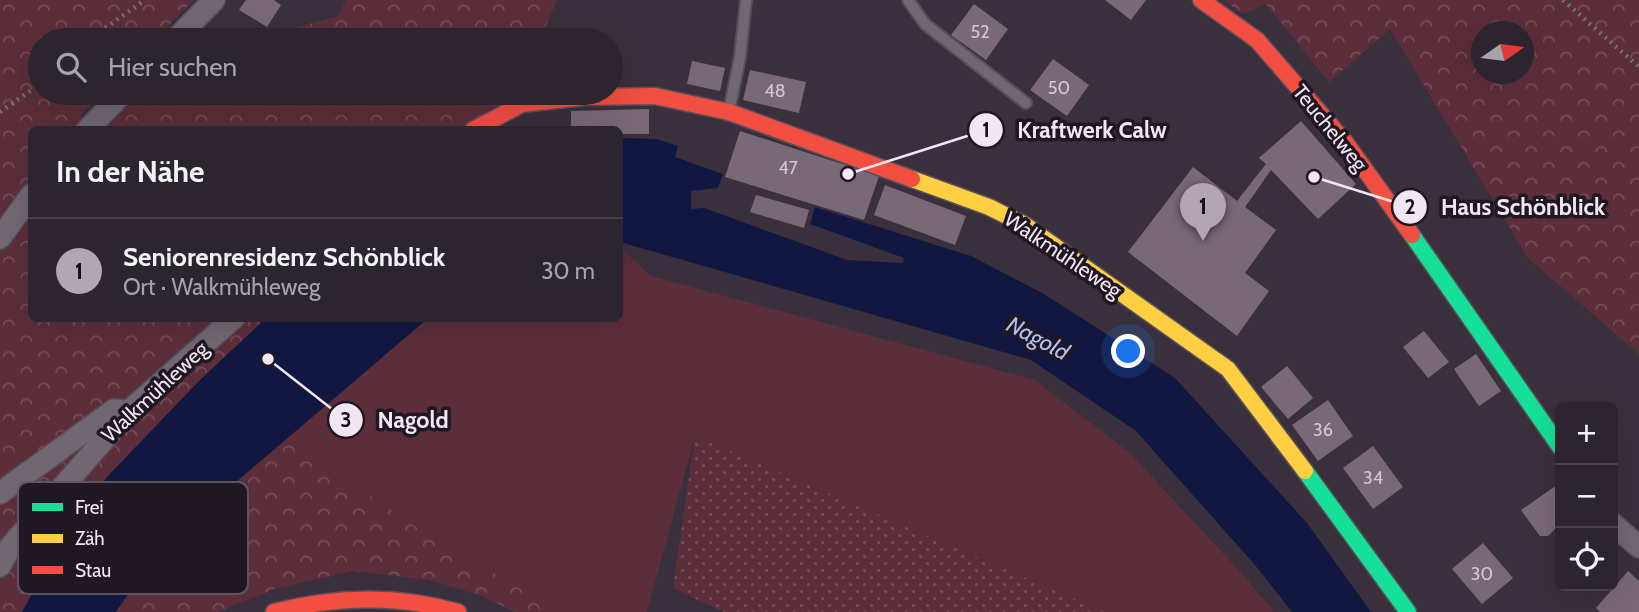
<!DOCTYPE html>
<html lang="de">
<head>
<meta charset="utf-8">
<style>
	:root { --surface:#2c242e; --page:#342c36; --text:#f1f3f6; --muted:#a6a4aa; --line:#48414a; --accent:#b2a6b5 }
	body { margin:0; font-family:Cabin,sans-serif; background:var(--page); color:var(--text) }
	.controls { position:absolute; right:21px; bottom:21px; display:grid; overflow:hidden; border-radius:10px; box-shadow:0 7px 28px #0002 }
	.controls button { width:63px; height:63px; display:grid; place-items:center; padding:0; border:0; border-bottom:2px solid var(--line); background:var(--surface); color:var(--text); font:35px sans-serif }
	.compass { position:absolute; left:1471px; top:21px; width:63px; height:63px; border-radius:50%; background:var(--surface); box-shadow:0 7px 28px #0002; rotate:76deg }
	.you { position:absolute; left:1129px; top:352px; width:24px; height:24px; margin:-18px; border:5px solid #fff; border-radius:50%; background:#1a73e8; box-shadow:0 0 0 10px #1a73e833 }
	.badge { display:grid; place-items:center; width:46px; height:46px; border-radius:50%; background:var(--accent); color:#111; font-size:23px; font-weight:700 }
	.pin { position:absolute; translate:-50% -58px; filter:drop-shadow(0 2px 4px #0008) }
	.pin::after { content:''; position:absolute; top:37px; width:24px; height:21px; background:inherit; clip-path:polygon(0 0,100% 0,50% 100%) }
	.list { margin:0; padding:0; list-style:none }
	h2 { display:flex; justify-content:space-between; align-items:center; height:91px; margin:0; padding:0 28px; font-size:30px }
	h2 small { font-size:23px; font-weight:400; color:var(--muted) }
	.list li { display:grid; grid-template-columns:46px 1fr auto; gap:21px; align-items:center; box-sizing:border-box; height:105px; padding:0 28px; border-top:2px solid var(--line) }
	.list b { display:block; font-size:26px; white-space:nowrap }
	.list p { margin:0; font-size:23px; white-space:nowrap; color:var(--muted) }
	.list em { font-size:23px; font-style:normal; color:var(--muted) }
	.icon { flex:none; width:38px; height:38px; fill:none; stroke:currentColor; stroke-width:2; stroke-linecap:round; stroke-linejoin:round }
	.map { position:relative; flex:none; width:1639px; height:612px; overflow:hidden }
	.search { position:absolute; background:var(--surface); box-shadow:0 7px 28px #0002; left:28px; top:28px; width:595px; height:77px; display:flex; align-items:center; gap:18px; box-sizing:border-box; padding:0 24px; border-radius:38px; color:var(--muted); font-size:26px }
	.panel { position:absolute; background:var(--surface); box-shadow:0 7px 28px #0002; left:28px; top:126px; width:595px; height:196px; border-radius:10px }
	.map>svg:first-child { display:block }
	.grass { fill:#5c2e3a }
	.forest { fill:url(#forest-crowns); fill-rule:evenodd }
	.garden { fill:url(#garden-dots) }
	.water { fill:#121742 }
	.building { fill:#796976 }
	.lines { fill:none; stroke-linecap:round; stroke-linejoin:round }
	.lane-casing { stroke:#574f5a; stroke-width:14 }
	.street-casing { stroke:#574f5a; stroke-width:24 }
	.fast-casing { stroke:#574f5a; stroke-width:19 }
	.slow-casing { stroke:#574f5a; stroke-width:19 }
	.jam-casing { stroke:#574f5a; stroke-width:19 }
	.path { stroke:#756e77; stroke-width:4.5; stroke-dasharray:2 5; stroke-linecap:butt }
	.lane { stroke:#706773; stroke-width:10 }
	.street { stroke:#706773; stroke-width:21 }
	.fast { stroke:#16e098; stroke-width:16 }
	.slow { stroke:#ffcf43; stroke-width:16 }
	.jam { stroke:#f24e42; stroke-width:16 }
	.labels { text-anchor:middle; stroke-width:7; stroke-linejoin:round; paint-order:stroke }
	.number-label { font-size:18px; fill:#d4c7d5 }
	.street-label { font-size:21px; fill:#f2e6f5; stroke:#1f1721 }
	.water-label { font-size:23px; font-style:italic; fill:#b2c1f1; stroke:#1f1721 }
	.key { fill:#1f1721; stroke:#5e5561; stroke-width:2 }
	.key-label { font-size:19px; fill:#f2e6f5 }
	.leader { fill:none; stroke:#f2e6f5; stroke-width:2.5 }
	.callout-dot { fill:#f2e6f5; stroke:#1f1721; stroke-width:2.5 }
	.mark-label { font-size:21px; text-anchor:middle; font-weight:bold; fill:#111 }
	.callout-label { font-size:23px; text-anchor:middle; font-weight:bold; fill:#f2e6f5; stroke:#1f1721; stroke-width:7; stroke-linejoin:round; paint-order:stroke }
</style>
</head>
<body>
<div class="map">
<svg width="1639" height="612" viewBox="0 0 1639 612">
	<defs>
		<pattern id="forest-crowns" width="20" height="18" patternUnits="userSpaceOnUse" patternTransform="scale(1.75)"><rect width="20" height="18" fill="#5c2e3a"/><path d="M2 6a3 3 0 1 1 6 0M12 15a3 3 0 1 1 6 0" fill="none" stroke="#744c57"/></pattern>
		<pattern id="garden-dots" width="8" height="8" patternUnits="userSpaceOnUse" patternTransform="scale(1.75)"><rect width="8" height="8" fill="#5c2e3a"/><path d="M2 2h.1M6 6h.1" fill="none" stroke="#744c57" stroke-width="1.8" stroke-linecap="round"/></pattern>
	</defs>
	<rect width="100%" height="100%" fill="#3a303d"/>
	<path class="grass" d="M620,247l31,29 384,104 95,73 115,124 29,35h-169l-410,-176 -48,176h-85l-129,-73 -146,-102 43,-34 97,-84 193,-1z"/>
	<g class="forest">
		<path d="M0,0h194l-40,40h-114v53h62l-22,22 14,14 -62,1v188l234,1 -66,61 -93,97 -59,88 -26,47h-22z"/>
		<path d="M346,0h211l-17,40h-266l6,-8 58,-16z"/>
		<path d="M1224,0h415v354l-111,-96 -138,-229 -61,53 -63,-78 -24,10zM1482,32h42v42h-42z"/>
		<path d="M142,93l40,1 335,-1 -15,36 -402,1z"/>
		<path d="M287,437l146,102 129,73h-47l-36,-17 -49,-15 -77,-9 -76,17 -59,24h-102l44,-65z"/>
	</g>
	<path class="garden" d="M695,436l410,176h-382l-50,-24z"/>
	<g class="water">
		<path d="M620,138l37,1 21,7 -3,11 48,17 -5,14 -27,3v18l13,-1 143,52 56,3 1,-5 -94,-34 5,-17 156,49 73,38 131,84 132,145 64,89h-79l-37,-47 -119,-134 -105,-71 -411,-118z"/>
		<path d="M266,318l161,1 -267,228 -44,65h-94l26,-47 59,-88 93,-97z"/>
	</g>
	<g class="building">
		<path d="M246,0h28l7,5 -14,22 -28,-17z"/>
		<path d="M1105,0h41l-15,20z"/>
		<path d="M974,4l34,25 -22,31 -35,-25z"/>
		<path d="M1053,59l36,26 -22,31 -37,-26z"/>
		<path d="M692,61l33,7 -5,23 -33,-7z"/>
		<path d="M750,70l56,12 -7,31 -56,-13z"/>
		<path d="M649,109v25h-29v-4h-49v-19z"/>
		<path d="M1301,121l55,63 -38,35 -47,-49 -26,37 31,23 -31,43 24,18 -32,45 -109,-84 65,-85 44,34 29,-37 -7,-6z"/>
		<path d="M740,131l139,45 -15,44 -139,-43z"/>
		<path d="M885,185l81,31 -11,29 -81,-30z"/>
		<path d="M756,195l53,15 -5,18 -54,-16z"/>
		<path d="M1424,331l25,31 -21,16 -25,-31z"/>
		<path d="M1476,354l25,37 -22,15 -25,-37z"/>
		<path d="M1287,366l26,32 -25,21 -27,-32z"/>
		<path d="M1328,400l25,36 -35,25 -26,-36z"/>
		<path d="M1373,446l30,41 -30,22 -30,-41z"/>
		<path d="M1560,483v41l-12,12h-8l-19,-26z"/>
		<path d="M1483,543l30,35 -31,26 -30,-35z"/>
		<path d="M1628,571l11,10v31h-39l-4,-4z"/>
	</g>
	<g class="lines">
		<defs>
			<g id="lane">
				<path d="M908,0l17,24 101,79"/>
				<path d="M729,111l11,-54 6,-57"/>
			</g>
			<g id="street">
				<path d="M175,40l39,-40"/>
				<path d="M87,130l36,-37"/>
				<path d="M0,238l32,-44"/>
				<path d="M0,493l114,-83 11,1"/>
				<path d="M1613,524l26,23"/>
				<path d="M0,566l10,-19 119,-136 105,-93"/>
			</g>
			<g id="fast">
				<path d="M1412,235l148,212"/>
				<path d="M1305,471l103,141"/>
			</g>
			<path id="slow" d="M912,179l77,28 36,18 203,144 77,102"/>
			<g id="jam">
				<path d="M1201,0l56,40 88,102 67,93"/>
				<path d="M473,130l49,-26 63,-7 70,-1 74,16 183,67"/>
				<path d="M274,612c62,-16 122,-18 184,0"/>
			</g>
		</defs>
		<use href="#lane" class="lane-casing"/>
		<use href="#street" class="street-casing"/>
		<use href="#fast" class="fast-casing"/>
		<use href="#slow" class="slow-casing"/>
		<use href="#jam" class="jam-casing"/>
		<g class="path">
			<path d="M1563,0l76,67"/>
			<path d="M88,40l57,-40"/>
			<path d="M0,112l40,-28"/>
		</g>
		<use href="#lane" class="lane"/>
		<use href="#street" class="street"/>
		<use href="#fast" class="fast"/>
		<use href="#slow" class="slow"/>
		<use href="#jam" class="jam"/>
	</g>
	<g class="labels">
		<g class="number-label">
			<text x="980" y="38">52</text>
			<text x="1059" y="94">50</text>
			<text x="775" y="97">48</text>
			<text x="788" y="174">47</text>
			<text x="1323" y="436">36</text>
			<text x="1373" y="484">34</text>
			<text x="1482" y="580">30</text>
		</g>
		<g class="street-label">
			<text transform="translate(1330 128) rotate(51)" y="7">Teuchelweg</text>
			<text transform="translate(1063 255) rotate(34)" y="7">Walkmühleweg</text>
			<text transform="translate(155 392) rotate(-43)" y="7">Walkmühleweg</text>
		</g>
		<g class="water-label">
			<text transform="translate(1038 338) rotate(28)" y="8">Nagold</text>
		</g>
	</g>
	<rect x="18" y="482" width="230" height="112" rx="10" class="key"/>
	<rect x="32" y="503" width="31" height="8" fill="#16e098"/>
	<rect x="32" y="534" width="31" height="9" fill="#ffcf43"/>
	<rect x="32" y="566" width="31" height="8" fill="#f24e42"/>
	<g class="key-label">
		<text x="75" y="514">Frei</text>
		<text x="75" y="545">Zäh</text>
		<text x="75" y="577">Stau</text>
	</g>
	<path class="leader" d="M848 174L986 130M1314 177L1410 207M268 359L346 420"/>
	<g class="callout-dot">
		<circle cx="848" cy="174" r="7"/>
		<circle cx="1314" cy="177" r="7"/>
		<circle cx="268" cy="359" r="7"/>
		<circle cx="986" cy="130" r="18"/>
		<circle cx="1410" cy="207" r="18"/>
		<circle cx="346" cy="420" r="18"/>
	</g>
	<g class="mark-label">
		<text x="986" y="137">1</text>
		<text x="1410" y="214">2</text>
		<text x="346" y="427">3</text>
	</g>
	<g class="callout-label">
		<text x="1092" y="138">Kraftwerk Calw</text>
		<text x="1523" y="215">Haus Schönblick</text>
		<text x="413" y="428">Nagold</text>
	</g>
</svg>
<div class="controls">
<button>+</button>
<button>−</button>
<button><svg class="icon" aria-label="locate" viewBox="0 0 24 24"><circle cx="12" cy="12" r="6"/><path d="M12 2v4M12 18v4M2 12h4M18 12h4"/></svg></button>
</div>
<svg class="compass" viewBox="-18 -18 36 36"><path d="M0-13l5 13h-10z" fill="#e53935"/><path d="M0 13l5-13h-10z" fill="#a6a4aa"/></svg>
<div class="you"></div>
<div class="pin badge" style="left:1203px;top:241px">1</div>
<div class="search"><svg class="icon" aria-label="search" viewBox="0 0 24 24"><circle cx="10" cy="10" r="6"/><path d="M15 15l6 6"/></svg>Hier suchen</div>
<section class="panel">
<h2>In der Nähe<small></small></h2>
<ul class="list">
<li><span class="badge">1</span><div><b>Seniorenresidenz Schönblick</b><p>Ort · Walkmühleweg</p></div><em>30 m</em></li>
</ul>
</section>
</div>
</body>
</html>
